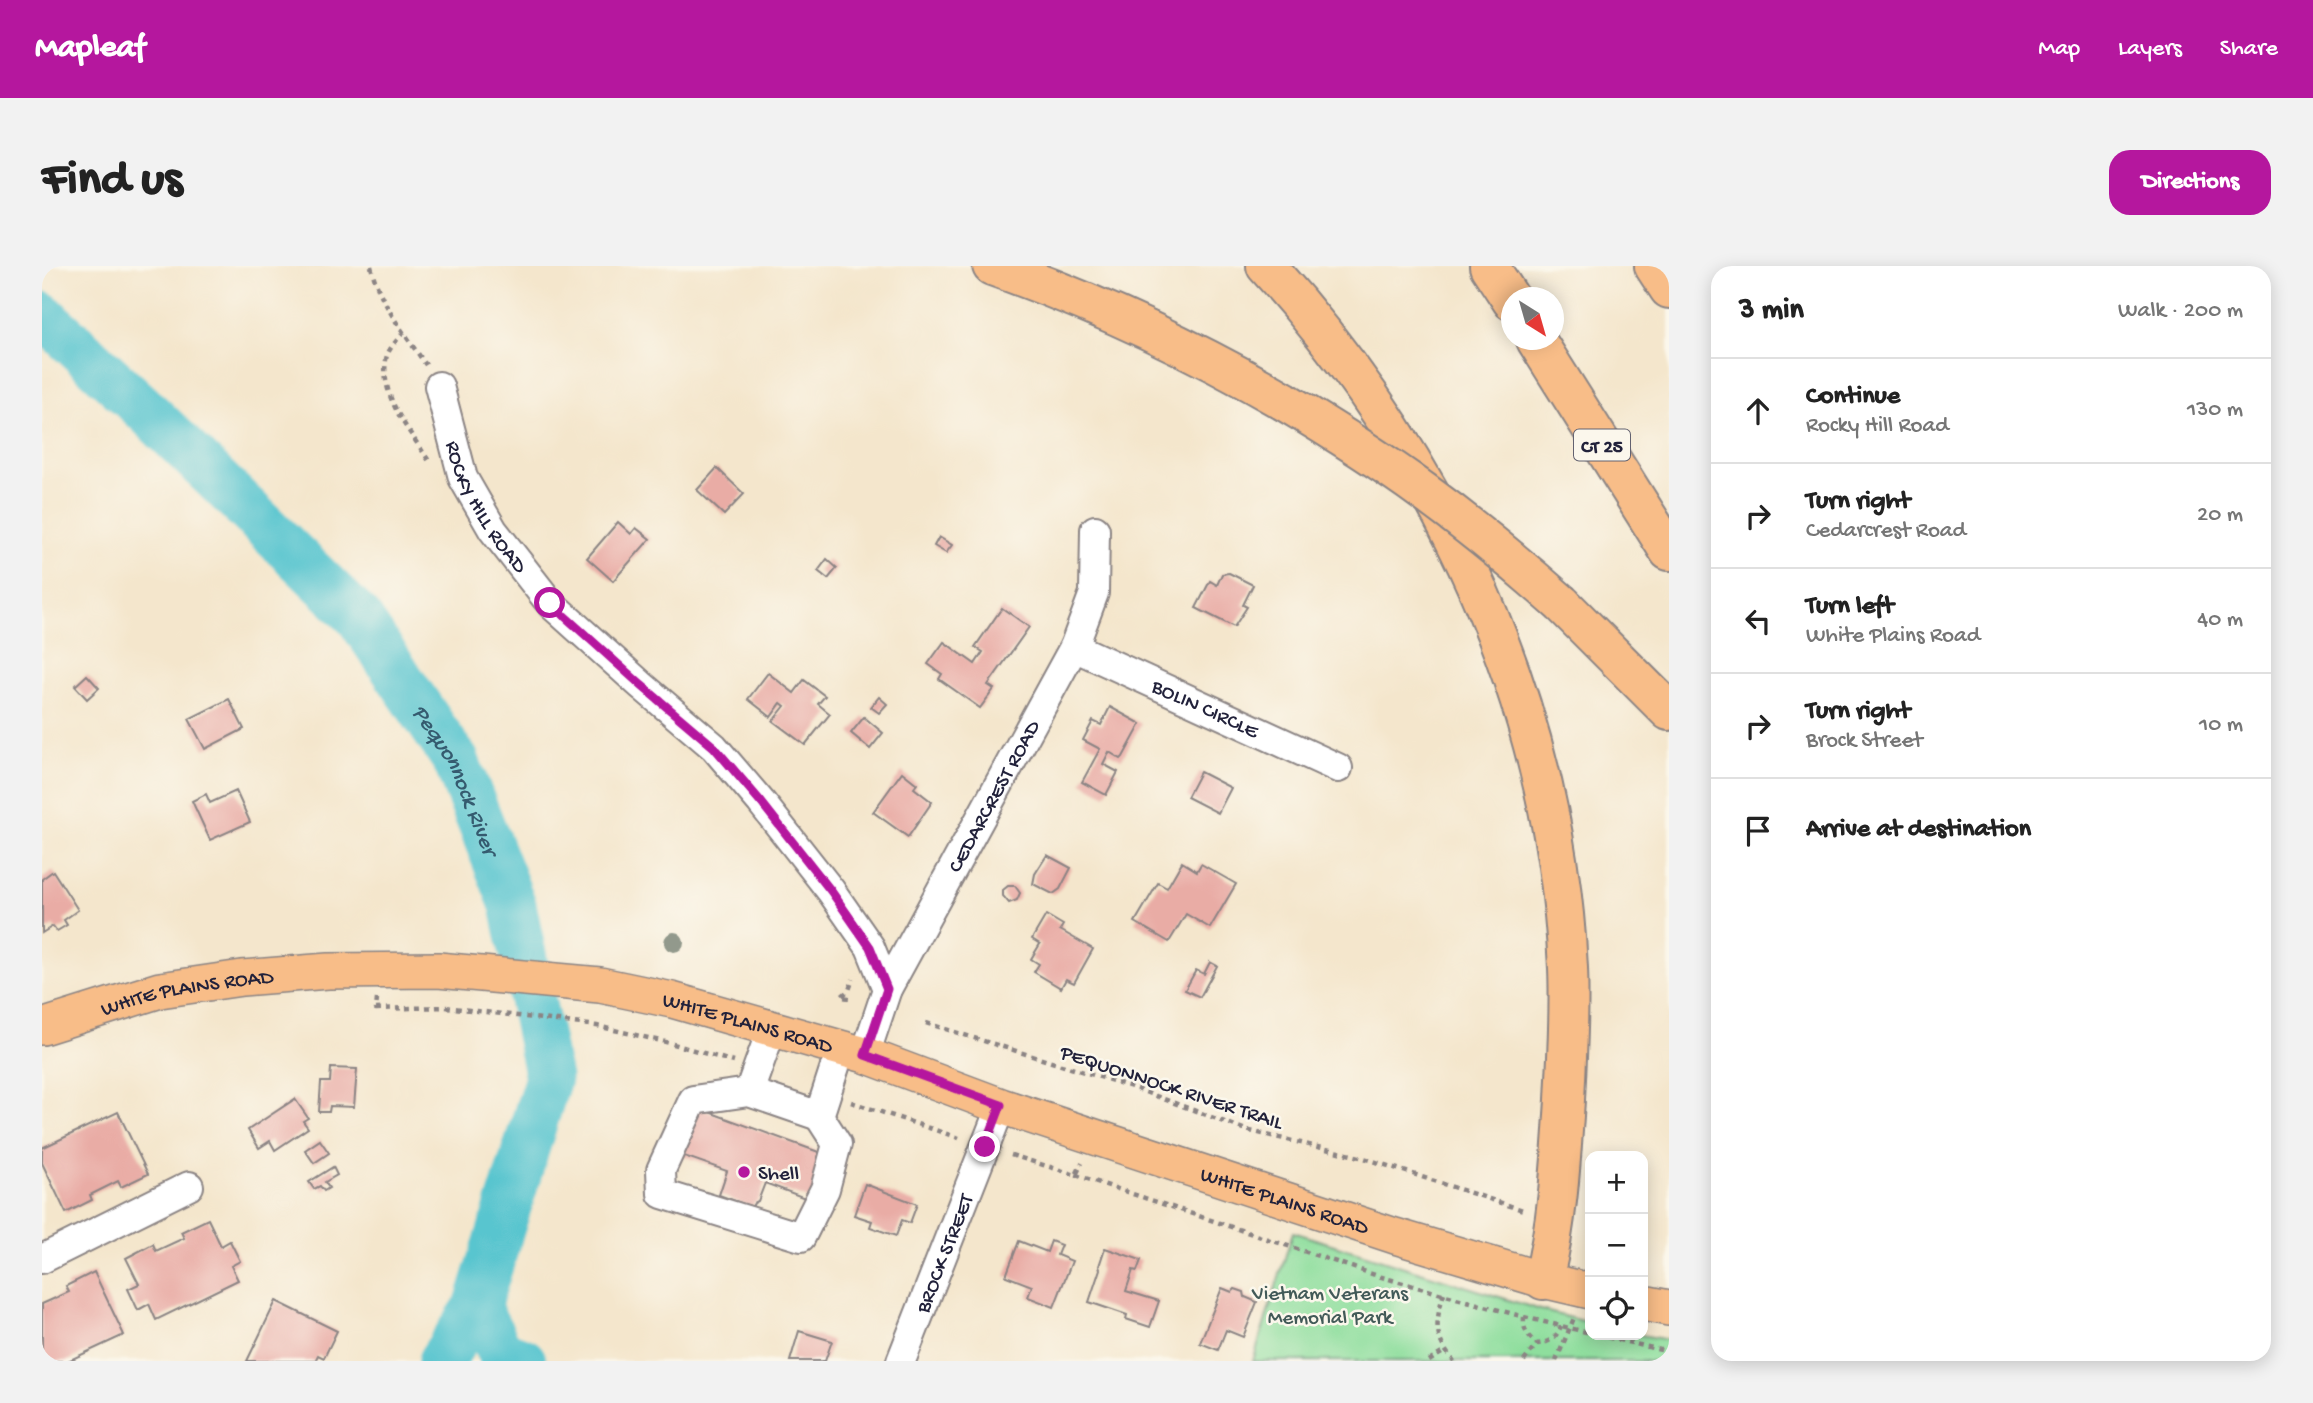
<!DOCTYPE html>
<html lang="en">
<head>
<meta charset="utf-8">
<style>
	:root { --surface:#fff; --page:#f2f2f2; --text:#222; --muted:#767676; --line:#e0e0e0; --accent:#b5179e }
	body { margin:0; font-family:"Gochi Hand",sans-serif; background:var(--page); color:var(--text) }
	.controls { position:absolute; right:21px; bottom:21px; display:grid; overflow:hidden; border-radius:14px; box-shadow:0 4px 18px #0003 }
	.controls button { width:63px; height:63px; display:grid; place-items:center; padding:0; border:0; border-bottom:2px solid var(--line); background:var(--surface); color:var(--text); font:35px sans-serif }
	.compass { position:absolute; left:1459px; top:21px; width:63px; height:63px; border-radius:50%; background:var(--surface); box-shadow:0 4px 18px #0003; rotate:143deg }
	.stop { position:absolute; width:21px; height:21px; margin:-16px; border:5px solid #b5179e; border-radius:50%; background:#fff }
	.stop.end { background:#b5179e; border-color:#fff; box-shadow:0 2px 7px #0008 }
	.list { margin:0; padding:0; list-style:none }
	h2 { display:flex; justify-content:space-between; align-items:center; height:91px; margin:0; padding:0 28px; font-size:30px }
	h2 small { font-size:23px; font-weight:400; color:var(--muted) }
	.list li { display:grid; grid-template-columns:46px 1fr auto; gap:21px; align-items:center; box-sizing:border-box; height:105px; padding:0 28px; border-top:2px solid var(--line) }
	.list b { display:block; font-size:26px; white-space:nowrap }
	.list p { margin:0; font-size:23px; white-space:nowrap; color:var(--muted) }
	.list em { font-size:23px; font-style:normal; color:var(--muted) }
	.icon { flex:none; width:38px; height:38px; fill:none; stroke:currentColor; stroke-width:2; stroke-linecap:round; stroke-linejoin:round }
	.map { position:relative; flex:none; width:1627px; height:1095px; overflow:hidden; border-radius:21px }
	header { display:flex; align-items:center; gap:42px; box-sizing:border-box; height:98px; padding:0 35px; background:var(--accent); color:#fff }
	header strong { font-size:33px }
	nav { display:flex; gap:38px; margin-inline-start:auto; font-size:24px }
	.intro { display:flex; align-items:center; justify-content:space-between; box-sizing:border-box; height:168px; padding:0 42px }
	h1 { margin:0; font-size:49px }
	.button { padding:18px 32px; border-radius:21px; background:var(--accent); color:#fff; font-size:24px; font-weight:700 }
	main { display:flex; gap:42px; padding:0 42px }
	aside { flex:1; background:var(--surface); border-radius:21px; box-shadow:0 4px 18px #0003 }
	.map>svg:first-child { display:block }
	.green { fill:#8ede9d; stroke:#58806c; stroke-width:2 }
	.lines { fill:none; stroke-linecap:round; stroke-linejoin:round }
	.river { stroke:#58c5cf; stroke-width:47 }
	.building { fill:#e9aca5 }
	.minor-casing { stroke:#8b8484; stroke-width:32 }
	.major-casing { stroke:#8b8484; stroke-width:38 }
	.highway-casing { stroke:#8b8484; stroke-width:42 }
	.path { stroke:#8b8484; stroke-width:4.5; stroke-dasharray:5 5; stroke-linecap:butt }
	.minor { stroke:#fff; stroke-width:28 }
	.major { stroke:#f8bd88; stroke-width:35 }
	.highway { stroke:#f8bd88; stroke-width:38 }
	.highway-bridge-casing { stroke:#8b8484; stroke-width:42; stroke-linecap:butt }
	.highway-bridge { stroke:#f8bd88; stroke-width:38 }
	.tree { fill:#92998c }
	.route { stroke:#b5179e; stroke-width:9 }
	.poi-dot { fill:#b5179e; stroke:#fbf7ec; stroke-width:2.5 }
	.labels { text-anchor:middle; stroke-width:5; stroke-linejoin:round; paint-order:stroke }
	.shield { fill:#fbf7ec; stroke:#636270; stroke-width:2 }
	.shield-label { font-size:19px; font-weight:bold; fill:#22223b }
	.street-label { font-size:21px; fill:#22223b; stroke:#fbf7ec }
	.poi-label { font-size:21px; fill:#22223b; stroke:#fbf7ec; text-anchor:start }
	.park-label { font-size:21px; fill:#425a58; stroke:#fbf7ec }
	.water-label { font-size:23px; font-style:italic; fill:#355b6f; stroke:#fbf7ec }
</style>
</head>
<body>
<header>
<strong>Mapleaf</strong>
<nav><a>Map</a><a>Layers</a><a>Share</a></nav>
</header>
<div class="intro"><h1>Find us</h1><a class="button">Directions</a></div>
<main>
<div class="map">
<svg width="1627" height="1095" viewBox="0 0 1627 1095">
	<rect width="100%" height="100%" fill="#fbf7ec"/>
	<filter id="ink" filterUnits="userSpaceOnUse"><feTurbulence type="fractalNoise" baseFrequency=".0143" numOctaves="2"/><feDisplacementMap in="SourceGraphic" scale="14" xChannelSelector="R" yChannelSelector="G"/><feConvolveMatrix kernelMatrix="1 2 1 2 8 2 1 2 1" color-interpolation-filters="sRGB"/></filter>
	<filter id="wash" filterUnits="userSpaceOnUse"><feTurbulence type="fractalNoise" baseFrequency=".00686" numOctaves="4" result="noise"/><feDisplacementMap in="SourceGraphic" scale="28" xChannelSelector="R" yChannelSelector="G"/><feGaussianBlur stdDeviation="1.57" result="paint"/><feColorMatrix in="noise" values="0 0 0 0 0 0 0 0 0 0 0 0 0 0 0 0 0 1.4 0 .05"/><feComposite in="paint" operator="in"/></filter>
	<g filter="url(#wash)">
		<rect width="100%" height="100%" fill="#f4e6cc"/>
		<path class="green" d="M1251,966l251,79 46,12v12h51l28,5v21h-416z"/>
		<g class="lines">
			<g class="river">
				<path id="s1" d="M0,49l100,92 217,211 97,143 57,144 35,173 -71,229 -36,54"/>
				<path d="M435,1041l24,46 22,8"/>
			</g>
		</g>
		<g id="blocks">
			<g class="building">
				<path d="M675,202l27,26 -20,21 -27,-25z"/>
				<path d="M576,256l13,12 5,-6 14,11 -37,42 -26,-23z"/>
				<path d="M897,271l13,8 -6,8 -12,-7z"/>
				<path d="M785,293l10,9 -9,11 -10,-8z"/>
				<path d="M1187,307l24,12 -10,20 4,2 -13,20 -38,-19 14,-27 7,4 5,-11z"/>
				<path d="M960,342l27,19 -41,58 6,4 -14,19 -41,-29 3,-5 -14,-10 16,-22 31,22 8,-12 -8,-5z"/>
				<path d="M726,407l26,20 10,-13 21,16 -7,8 12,10 -25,31 -32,-24 12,-15 -4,-3 -10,14 -23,-18z"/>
				<path d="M45,409l12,13 -12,11 -12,-13z"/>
				<path d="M837,431l8,7 -8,9 -8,-6z"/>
				<path d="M187,433l15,30 -39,20 -16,-30z"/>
				<path d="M1068,441l31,17 -18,33 -2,2 -12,-7 -6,12 15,8 -12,23 -24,-13 18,-33 -17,-9 10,-19 8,4z"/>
				<path d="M822,451l19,16 -13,16 -19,-16z"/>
				<path d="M860,506l15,12 -3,4 18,14 -24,35 -35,-25z"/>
				<path d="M1158,506l31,16 -13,25 -31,-16z"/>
				<path d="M194,525l14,31 -40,18 -18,-39 14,-7 4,9z"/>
				<path d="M1005,589l24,13 -11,21 -7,5 -20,-10 2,-10z"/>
				<path d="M1140,596l15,9 4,-7 35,20 -26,44 -24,-14 -17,28 -34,-20 23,-39 9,5z"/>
				<path d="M11,605l25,39 -14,10 3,5 -10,6 -4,-5 -11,7v-54z"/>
				<path d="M966,620h7l5,7 -3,7 -8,3 -6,-7v-6z"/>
				<path d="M1004,649l17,10 -3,5 33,19 -19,34 -8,-4 -5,9 -27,-16 5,-8 -8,-5 9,-15 -8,-5z"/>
				<path d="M1168,696l7,4 -17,31 -15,-7 11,-20 8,4z"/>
				<path d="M289,802l26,1 -3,38 -24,-1 -1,6h-10l2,-30h9z"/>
				<path d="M253,833l13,19 -5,3 5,7 -33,22 -5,-9 -11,7 -11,-18z"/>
				<path d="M656,842l126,46 -11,47 -48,-18 -7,18 -4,2 -2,4 -33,-12 8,-24 -46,-16z"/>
				<path d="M76,846l30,62 -27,13 -3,-6 -28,14 2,5 -26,13 -24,-50v-15z"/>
				<path d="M278,874l9,13 -15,10 -9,-13z"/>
				<path d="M291,901l4,8 -12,7 4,6 -5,3 -4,-5 -6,3 -5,-7z"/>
				<path d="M823,918l52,20 -7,19 -8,-3 -6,16 -26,-9 2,-6 -18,-6z"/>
				<path d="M166,953l13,27 9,-5 10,20 -9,5 7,14 -82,40 -7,-16 -11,6 -10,-21 11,-5 -13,-26 27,-14 3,7 28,-13 -3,-6z"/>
				<path d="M977,975l28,11 4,-11 10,4 -4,10 15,6 -18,46 -26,-10 4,-11 -26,-10z"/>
				<path d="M1063,982l36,12 -4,11 -4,-1 -7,21 33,10 -9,26 -24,-8 1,-4 -38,-13 11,-33 -1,-3z"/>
				<path d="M52,1006l30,63 -56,26h-26v-57l27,-12 -3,-6z"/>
				<path d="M1180,1022l10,4 3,-3 9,3 1,5 12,5 -14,35 -17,-7 -8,20 -18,-7z"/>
				<path d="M234,1035l61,30 -13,27 -6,-3 -3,6h-68z"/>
				<path d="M757,1065l33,10 -7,20h-35z"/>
			</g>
		</g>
	</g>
	<g filter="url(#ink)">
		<use href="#blocks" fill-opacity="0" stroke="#8b8484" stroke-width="2"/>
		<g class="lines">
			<defs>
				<g id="minor">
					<path id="s2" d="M397,120l24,92 30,52 57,73 91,82 73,62 47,55 70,89 39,56 17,42"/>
					<path id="s3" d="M1032,381l264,121"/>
					<path d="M730,762l-23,64 70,24 22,-68"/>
					<path id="s4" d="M823,789l22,-66 187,-342 20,-54 1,-63"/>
					<path d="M707,826l-56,8 -32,70 1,24 139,43 24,-48 12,-45 -18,-28"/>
					<path d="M0,993l147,-73"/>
					<path id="s5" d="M859,1095l100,-255"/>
				</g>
				<g id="major">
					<path id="s6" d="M0,761l118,-37 82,-12 86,-7 110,-1 162,15 72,15 193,55 136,51 394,130 148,44 47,11"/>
					<path d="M1601,1037l26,5"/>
				</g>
				<g id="highway">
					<path d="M950,0c102,36 198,81 292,135"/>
					<path d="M1224,0c177,195 289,438 302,702 2,44 -1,88 -3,132 -4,61 -7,121 -22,180"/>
					<path d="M1447,0l23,35"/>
					<path d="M1612,0l15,23"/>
					<path d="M1494,74l133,211"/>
					<path d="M1520,338l107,107"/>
				</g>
			</defs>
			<use href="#minor" class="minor-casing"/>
			<use href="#major" class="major-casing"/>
			<use href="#highway" class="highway-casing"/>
			<g class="path">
				<path d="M329,0c8,37 34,68 55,99"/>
				<path d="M362,66c-7,8 -17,18 -18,28 -6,38 24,71 43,101"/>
				<path d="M807,732l-8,-1 8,-7 4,-11"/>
				<path d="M335,733l-1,10 70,-2 151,19 73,17 64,19"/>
				<path d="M884,757l206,64 114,43 118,28 162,53"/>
				<path d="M809,836l108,36"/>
				<path d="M969,889l65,20 6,-12"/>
				<path d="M1034,909l302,101 146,41 66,16"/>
				<path d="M1402,1027c-9,29 -11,45 10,68"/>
				<path d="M1482,1051c-1,13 3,19 13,27 14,-2 19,-6 24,-18"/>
				<path d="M1556,1069l71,17"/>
				<path d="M1387,1095l16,-10"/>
				<path d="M1482,1095l13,-17"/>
				<path d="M1514,1095l18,-43"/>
			</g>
			<use href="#minor" class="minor"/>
			<use href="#major" class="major"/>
			<use href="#highway" class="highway"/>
			<defs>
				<path id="highway-bridge" d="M1242,135c47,28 95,58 140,91 48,35 94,73 138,112"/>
			</defs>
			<use href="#highway-bridge" class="highway-bridge-casing"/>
			<use href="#highway-bridge" class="highway-bridge"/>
		</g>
		<circle class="tree" cx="632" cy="676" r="10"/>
	</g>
	<g class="lines" filter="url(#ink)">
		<path class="route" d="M508,337l91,82 73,62 47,55 70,89 39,56 17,42 -22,66 136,50 -16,42"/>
	</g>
	<circle class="poi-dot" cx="702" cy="906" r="7"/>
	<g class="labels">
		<rect class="shield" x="1532" y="163.5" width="56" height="31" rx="5"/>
		<g class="shield-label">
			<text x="1560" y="186">CT 25</text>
		</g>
		<g class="street-label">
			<text dy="7" stroke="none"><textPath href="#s2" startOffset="131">ROCKY HILL ROAD</textPath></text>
			<text dy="7" stroke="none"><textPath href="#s3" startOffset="145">BOLIN CIRCLE</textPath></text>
			<text dy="7" stroke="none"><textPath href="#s4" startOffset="290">CEDARCREST ROAD</textPath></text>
			<text dy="7" stroke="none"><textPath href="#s6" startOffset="150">WHITE PLAINS ROAD</textPath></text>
			<text dy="7" stroke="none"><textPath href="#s6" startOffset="718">WHITE PLAINS ROAD</textPath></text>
			<text transform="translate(1130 820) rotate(18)" y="7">PEQUONNOCK RIVER TRAIL</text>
			<text dy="7" stroke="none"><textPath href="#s6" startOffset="1284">WHITE PLAINS ROAD</textPath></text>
			<text dy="7" stroke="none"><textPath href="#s5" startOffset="116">BROCK STREET</textPath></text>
		</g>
		<g class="poi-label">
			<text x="716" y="913">Shell</text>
		</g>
		<g class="park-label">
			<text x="1288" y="1033">Vietnam Veterans<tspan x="1288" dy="24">Memorial Park</tspan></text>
		</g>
		<g class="water-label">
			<text dy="8" stroke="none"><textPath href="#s1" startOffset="628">Pequonnock River</textPath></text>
		</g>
	</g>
</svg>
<div class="controls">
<button>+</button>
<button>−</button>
<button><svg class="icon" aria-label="locate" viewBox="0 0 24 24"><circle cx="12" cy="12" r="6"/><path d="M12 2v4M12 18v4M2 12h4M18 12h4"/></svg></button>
</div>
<svg class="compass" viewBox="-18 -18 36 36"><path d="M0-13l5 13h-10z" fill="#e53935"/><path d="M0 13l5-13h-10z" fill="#767676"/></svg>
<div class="stop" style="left:508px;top:337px"></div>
<div class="stop end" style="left:943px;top:881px"></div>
</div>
<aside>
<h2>3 min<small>Walk · 200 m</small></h2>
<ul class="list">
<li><svg class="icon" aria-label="ahead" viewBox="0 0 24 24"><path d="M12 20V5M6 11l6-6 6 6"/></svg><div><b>Continue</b><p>Rocky Hill Road</p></div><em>130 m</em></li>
<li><svg class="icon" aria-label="right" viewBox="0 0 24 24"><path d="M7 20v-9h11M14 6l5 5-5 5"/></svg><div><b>Turn right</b><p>Cedarcrest Road</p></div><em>20 m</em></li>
<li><svg class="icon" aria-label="left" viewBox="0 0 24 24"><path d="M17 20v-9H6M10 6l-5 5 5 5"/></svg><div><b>Turn left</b><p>White Plains Road</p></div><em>40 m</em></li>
<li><svg class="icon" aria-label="right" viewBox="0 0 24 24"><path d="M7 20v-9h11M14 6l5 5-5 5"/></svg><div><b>Turn right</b><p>Brock Street</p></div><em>10 m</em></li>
<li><svg class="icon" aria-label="arrive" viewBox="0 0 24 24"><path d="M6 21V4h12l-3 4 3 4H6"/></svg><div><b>Arrive at destination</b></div></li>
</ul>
</aside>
</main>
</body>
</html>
